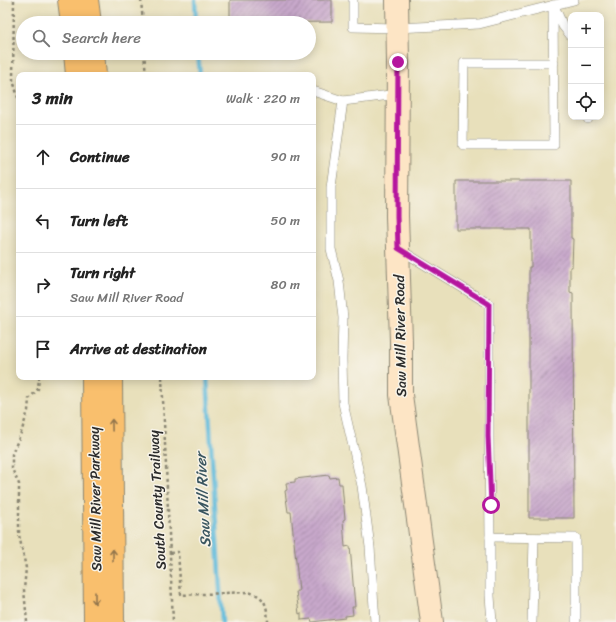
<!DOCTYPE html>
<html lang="en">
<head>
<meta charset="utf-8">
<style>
	:root { --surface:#fff; --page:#f2f2f2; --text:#222; --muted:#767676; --line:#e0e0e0 }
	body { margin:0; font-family:Sriracha,sans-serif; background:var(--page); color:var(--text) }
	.controls { position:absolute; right:12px; top:12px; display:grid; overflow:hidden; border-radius:8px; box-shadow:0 2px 10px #0003 }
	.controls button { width:36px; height:36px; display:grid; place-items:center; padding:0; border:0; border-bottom:1px solid var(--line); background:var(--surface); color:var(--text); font:20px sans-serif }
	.stop { position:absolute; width:12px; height:12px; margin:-9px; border:3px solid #b5179e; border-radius:50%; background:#fff }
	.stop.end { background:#b5179e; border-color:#fff; box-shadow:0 1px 4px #0008 }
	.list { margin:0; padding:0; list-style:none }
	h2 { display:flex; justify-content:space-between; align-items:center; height:52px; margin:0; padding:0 16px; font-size:17px }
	h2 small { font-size:13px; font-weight:400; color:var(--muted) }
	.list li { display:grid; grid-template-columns:26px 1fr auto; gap:12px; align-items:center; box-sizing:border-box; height:64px; padding:0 16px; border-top:1px solid var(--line) }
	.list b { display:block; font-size:15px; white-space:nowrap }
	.list p { margin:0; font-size:13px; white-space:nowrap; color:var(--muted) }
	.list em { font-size:13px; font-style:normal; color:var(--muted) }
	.icon { flex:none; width:22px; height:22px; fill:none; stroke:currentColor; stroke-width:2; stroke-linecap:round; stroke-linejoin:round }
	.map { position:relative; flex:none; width:616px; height:622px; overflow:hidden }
	.search { position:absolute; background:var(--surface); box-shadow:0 2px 10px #0003; left:16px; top:16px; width:300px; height:44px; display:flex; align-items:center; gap:10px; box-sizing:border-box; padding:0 14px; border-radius:22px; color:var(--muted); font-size:15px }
	.panel { position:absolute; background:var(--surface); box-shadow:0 2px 10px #0003; left:16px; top:72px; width:300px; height:308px; border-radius:8px }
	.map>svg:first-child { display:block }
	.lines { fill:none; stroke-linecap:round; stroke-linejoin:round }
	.stream { stroke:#5dbadb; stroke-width:4.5 }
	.building { fill:url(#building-hatch) }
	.service-casing { stroke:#8a8673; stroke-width:10 }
	.secondary-casing { stroke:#8a8673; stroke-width:24 }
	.trunk-casing { stroke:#8a8673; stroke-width:24 }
	.path { stroke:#8a8673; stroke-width:2.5; stroke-dasharray:3 3; stroke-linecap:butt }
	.service { stroke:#fff; stroke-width:9 }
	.secondary { stroke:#fde5c5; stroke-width:22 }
	.trunk { stroke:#f9bf6d; stroke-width:22 }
	.oneway { stroke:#92754c }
	.route { stroke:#b5179e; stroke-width:5 }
	.labels { text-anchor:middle; stroke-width:3; stroke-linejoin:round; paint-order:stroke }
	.street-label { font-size:14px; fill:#2b2b2b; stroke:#f7f3e8 }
	.water-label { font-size:15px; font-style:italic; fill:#3a5660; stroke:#f7f3e8 }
</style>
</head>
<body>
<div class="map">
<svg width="616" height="622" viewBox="0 0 616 622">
	<defs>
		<pattern id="building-hatch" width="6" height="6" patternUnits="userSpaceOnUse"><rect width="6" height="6" fill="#c8a8cb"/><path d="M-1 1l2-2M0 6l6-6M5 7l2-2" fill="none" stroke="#a389a5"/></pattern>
	</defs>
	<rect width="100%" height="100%" fill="#f7f3e8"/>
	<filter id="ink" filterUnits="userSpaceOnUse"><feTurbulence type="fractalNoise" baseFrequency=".025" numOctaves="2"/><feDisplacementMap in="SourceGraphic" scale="8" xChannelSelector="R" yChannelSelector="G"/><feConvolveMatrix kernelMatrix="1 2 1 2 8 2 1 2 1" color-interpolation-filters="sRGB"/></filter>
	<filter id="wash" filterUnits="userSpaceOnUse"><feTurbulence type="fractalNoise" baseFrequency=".012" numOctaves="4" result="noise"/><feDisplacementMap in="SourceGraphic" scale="16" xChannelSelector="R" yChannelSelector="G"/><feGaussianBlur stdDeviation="0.9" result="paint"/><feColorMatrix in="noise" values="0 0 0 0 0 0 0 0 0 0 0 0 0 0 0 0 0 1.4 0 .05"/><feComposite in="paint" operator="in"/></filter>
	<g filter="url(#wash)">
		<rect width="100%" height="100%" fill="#e8e0bb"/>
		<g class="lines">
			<g class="stream">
				<path d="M195,0l1,23"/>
				<path d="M198,53l2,22"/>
				<path d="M207,377l15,245"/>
			</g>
		</g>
		<g id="blocks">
			<g class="building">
				<path d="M230,0h102v22l-90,1v-2h-12z"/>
				<path d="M456,181h115v57l2,1 -1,28h-2v25l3,1 1,225h-45v-251h2v-38h-75z"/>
				<path d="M329,475l1,3 8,-1 1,7h3l3,35 -2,1 2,27 5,-1 5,61h-3l1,8 -8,1v2l-33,4 -1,-3 -10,1v-7l-2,1 -3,-23h3l-8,-79h-3l-3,-21 2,-1 -1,-7 9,-1v-3z"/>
			</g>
		</g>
	</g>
	<g filter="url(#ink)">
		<use href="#blocks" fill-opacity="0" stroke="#8a8673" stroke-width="1"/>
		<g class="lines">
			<defs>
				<g id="service">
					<path d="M353,0v27l44,1 82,-4 95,-24"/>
					<path d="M553,5l1,140h-91l1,-82h90"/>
					<path d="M555,8l8,18 8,10"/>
					<path d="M313,91l30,10"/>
					<path d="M588,117v2"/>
					<path d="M399,249l90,55v132l1,101 86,1v84"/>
					<path d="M490,537v59l2,26"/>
					<path d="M375,622l-5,-75 -8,-61 -19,-83 -1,-44 1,-41 -4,-37 -8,-32v-62l12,-86 55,-7"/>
					<path d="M532,622l2,-84"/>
				</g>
				<path id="secondary" d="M397,0l1,62 -1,154 4,125v54l31,227"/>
				<g id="trunk">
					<path d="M69,0l3,23"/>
					<path d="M87,0l3,23"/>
					<path d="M75,53l2,22"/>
					<path d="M93,53l2,22"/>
					<path d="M93,377l2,245"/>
					<path d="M111,377l2,245"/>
				</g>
			</defs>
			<use href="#service" class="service-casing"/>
			<use href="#secondary" class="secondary-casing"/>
			<use href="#trunk" class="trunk-casing"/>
			<g class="path">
				<path d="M14,0l-1,80 6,21"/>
				<path d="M141,0l2,23"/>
				<path d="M144,53l2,22"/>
				<path d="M162,377l11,245"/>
				<path d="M170,553l8,-1 3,43 67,-3c18,4 19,14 20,30"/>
				<path d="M27,622l-3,-32 2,-22 -7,-33v-51l-7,-15v-15l9,-21 7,-22 1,-12 9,-10 1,-12"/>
			</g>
			<use href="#service" class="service"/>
			<use href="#secondary" class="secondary"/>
			<use href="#trunk" class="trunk"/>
		</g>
		<defs><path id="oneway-shaft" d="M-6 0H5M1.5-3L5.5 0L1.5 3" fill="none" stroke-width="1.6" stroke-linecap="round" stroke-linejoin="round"/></defs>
		<g class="oneway">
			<use href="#oneway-shaft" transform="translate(112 425) rotate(-91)"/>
			<use href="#oneway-shaft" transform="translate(113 555) rotate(-90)"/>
			<use href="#oneway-shaft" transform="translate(95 598) rotate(90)"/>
		</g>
	</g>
	<g class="lines" filter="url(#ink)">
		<path class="route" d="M398,62l-1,154 1,32 91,56 -1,132 3,69"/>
	</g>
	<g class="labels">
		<g class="street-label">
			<text transform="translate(400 336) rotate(-91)" y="5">Saw Mill River Road</text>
			<text transform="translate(95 499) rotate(-91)" y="5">Saw Mill River Parkway</text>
			<text transform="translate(157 500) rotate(-93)" y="5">South County Trailway</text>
		</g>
		<g class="water-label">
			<text transform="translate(203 500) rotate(-93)" y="5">Saw Mill River</text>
		</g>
	</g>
</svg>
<div class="controls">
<button>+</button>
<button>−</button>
<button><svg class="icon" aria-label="locate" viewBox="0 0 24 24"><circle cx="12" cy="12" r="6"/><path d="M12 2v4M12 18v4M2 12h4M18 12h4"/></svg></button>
</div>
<div class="stop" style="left:491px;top:505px"></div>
<div class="stop end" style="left:398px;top:62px"></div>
<div class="search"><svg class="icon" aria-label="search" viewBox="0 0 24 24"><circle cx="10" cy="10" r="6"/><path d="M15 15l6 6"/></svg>Search here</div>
<section class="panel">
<h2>3 min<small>Walk · 220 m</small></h2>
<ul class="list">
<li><svg class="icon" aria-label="ahead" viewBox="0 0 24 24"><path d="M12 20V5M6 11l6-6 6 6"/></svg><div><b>Continue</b></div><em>90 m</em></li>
<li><svg class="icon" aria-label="left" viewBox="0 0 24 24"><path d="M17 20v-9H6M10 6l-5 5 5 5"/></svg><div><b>Turn left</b></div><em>50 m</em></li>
<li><svg class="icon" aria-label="right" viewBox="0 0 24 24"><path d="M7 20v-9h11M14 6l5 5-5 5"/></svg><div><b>Turn right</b><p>Saw Mill River Road</p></div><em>80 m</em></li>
<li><svg class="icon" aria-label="arrive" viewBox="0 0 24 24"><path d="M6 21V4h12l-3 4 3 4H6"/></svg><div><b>Arrive at destination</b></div></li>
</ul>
</section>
</div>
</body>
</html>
